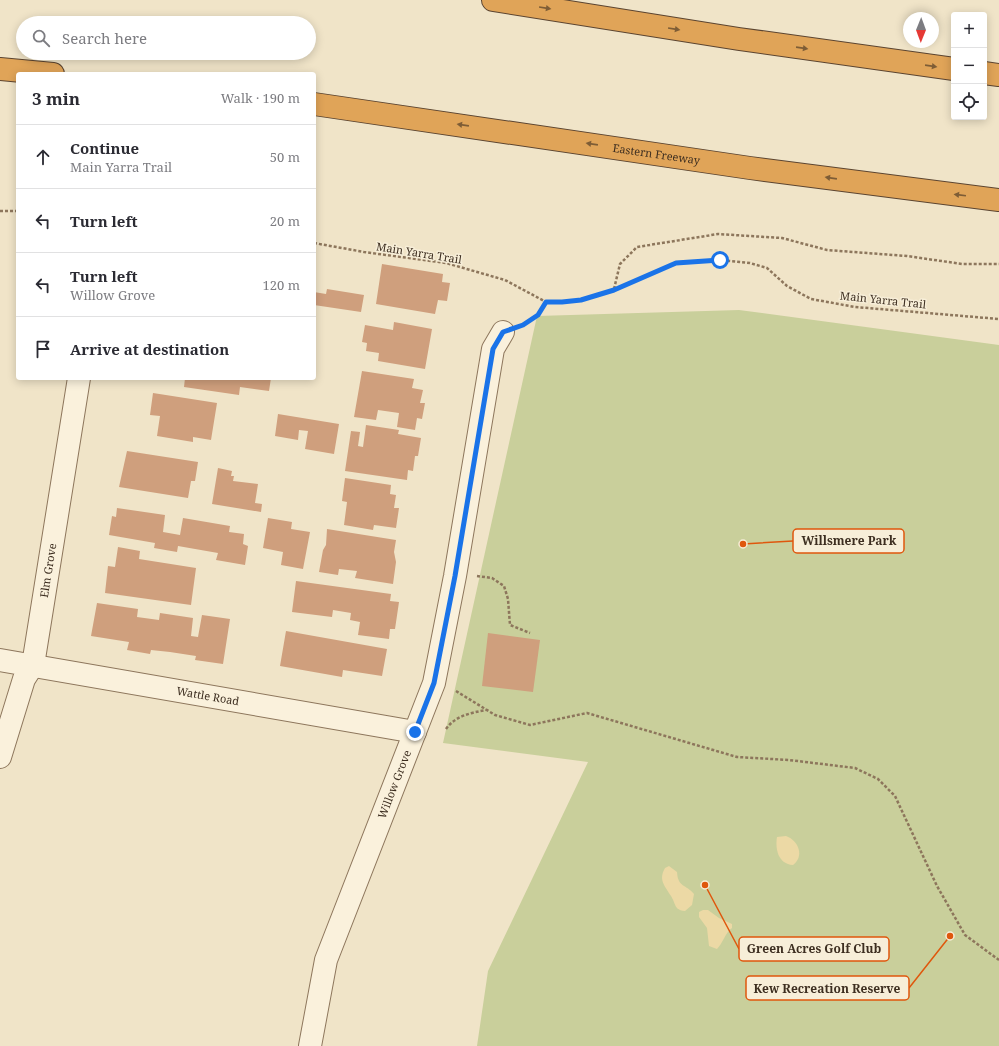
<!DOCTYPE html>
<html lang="en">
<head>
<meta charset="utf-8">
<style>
	:root { --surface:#fff; --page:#f2f2f3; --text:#2b2b33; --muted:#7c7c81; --line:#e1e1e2 }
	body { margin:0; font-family:"Noto Serif",serif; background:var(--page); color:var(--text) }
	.controls { position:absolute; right:12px; top:12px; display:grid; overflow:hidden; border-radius:4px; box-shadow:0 2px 10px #0003 }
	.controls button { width:36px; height:36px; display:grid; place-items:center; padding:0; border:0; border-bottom:1px solid var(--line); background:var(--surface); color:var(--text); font:20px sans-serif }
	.compass { position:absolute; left:903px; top:12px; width:36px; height:36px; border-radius:50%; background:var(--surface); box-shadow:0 2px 10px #0003; rotate:181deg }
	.stop { position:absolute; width:12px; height:12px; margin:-9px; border:3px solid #1a73e8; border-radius:50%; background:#fff }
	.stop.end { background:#1a73e8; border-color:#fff; box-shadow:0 1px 4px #0008 }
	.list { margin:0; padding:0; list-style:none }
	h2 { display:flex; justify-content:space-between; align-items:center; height:52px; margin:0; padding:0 16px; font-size:17px }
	h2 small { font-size:13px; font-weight:400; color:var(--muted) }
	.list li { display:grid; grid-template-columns:26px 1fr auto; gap:12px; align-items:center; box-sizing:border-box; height:64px; padding:0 16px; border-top:1px solid var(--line) }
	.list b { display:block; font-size:15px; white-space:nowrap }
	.list p { margin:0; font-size:13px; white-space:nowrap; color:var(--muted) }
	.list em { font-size:13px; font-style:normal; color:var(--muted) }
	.icon { flex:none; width:22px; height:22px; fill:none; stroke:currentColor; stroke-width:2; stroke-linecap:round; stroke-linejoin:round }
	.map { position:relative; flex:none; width:999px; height:1046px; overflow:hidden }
	.search { position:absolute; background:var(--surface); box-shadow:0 2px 10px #0003; left:16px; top:16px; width:300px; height:44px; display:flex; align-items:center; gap:10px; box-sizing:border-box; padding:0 14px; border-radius:22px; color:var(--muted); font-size:15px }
	.panel { position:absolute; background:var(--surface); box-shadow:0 2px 10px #0003; left:16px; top:72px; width:300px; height:308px; border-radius:4px }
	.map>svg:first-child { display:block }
	.green { fill:#c9cf9b }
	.sand { fill:#ecd9a5 }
	.building { fill:#cf9f7d }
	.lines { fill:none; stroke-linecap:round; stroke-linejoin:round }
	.minor-casing { stroke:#8d765c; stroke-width:24 }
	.highway-casing { stroke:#5b4430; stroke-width:24 }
	.path { stroke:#8d765c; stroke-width:2.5; stroke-dasharray:3 2; stroke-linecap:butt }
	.minor { stroke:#faf1dc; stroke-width:22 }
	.highway { stroke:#e0a458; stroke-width:22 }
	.oneway { fill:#7e5d36 }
	.route { stroke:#1a73e8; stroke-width:5 }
	.labels { text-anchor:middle; stroke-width:3; stroke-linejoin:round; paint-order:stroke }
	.street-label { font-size:11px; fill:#3d2e20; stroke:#f7eed8 }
	.leader { fill:none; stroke:#df570d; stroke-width:1.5 }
	.callout-dot { fill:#df570d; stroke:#f7eed8; stroke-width:1.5 }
	.callout { fill:#f7eed8; stroke:#df570d; stroke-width:1.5 }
	.callout-label { font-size:12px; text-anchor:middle; font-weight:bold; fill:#3d2e20 }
</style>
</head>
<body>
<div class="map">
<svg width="999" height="1046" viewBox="0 0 999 1046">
	<rect width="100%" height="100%" fill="#f0e4c8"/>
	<path class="green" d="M739,310l260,35v701h-522l11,-75 100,-209 -145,-19 94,-427z"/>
	<g class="sand">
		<path d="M786,836c12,4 19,20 7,29 -15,-1 -18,-16 -16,-28z"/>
		<path d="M669,866l8,6c1,16 9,12 17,22l-2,11 -7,6c-11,-1 -9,-7 -14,-15 -6,-10 -13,-16 -6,-28z"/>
		<path d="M703,910h5l11,8 13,6v4c-7,5 -9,15 -15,21l-8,-3 -2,-18 -8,-11v-5z"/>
	</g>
	<g class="building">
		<path d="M382,264l61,10 -1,8 8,1 -3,18 -9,-1 -3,14 -59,-10z"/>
		<path d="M327,289l37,6 -3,17 -47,-7v-13l12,2z"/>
		<path d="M394,322l38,7 -7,40 -47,-8 1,-8 -13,-2 1,-8 -5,-1 3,-17 28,5z"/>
		<path d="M362,371l52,8 -2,9 11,2 -3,13h5l-3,16 -5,-1 -2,12 -18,-3 2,-14 -21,-3 -2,10 -22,-3z"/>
		<path d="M185,378h86l-2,13 -29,-4 -1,8 -55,-8z"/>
		<path d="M153,393l64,10 -6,37 -18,-3v5l-36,-6 3,-20 -10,-1z"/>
		<path d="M278,414l61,10 -5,30 -29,-5 3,-18 -9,-1 -1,10 -23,-4z"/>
		<path d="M366,425l33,5 -1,4 23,4 -3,18h-3l-2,15 -5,-1 -1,10 -62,-9 6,-40 9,1 -2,14 5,1z"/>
		<path d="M127,451l71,11 -3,19h-4l-3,17 -69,-11z"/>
		<path d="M218,468l14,3 -1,5h3l-1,5 25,3 -3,19 7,1 -1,8 -49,-8z"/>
		<path d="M345,478l46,7 -1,9 6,1 -2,13h5l-3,20 -22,-3 -1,5 -29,-5 3,-23 -5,-1z"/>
		<path d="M117,508l48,7 -2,17 17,3 3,-17 47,8 -1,6 15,2 -1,10 5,2 -3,19 -29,-5 2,-7 -40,-7 -1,6 -23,-4 1,-5 -46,-8 3,-19 4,1z"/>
		<path d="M268,518l24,4 -1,7 19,3 -7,37 -22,-4 2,-13 -20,-4z"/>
		<path d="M327,529l69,11 -2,12 2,10 -3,22 -38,-6 2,-7 -18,-2 -1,6 -19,-3 4,-22 3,-5z"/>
		<path d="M118,547l22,4 -1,8 57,9 -5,37 -86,-12 3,-27 7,1z"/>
		<path d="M296,581l95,13 -1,7 9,1 -4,27h-5l-1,10 -31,-4 2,-13 -10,-2 1,-7 -18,-3 -1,7 -40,-5z"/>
		<path d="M97,603l41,6 -1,8 22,3 1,-7 33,5 -2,18 7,1 4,-22 28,4 -7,45 -28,-4 1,-4 -26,-4 -19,-2 -1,4 -23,-4 2,-8 -38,-6z"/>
		<path d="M286,631l101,18 -5,27 -39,-6 -1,7 -62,-11z"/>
		<path d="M488,633l52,7 -7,52 -51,-6z"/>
	</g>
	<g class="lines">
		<defs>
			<g id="minor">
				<path id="s1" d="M0,660l415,72"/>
				<path id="s2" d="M0,757l24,-78 9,-14 46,-287"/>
				<path id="s3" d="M310,1046l16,-86 108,-277 21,-107 38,-227 10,-17"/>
			</g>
			<g id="highway">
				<path d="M493,0l246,39 215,30"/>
				<path d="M0,69l53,5"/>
				<path d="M984,73l15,2"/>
				<path id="s4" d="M314,104l436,64 249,32"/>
			</g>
		</defs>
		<use href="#minor" class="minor-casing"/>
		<use href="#highway" class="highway-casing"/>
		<g class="path">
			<path d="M0,211h18"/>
			<path d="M314,243l50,9 82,11 59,17 41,22h16l19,-2 33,-10 62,-27 44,-3 30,3 17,5 20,18 24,13 44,8 144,12"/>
			<path d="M614,289l6,-25 17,-17 81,-13 64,4 45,12 80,6 55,8h37"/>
			<path d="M524,324l14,-9 8,-13"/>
			<path d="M477,576l15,2 12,8 4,13 2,26 20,8"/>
			<path d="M456,691l39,24 35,10 57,-12 150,44 52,3 66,8 23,11 17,17 42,90 28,49 34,25"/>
			<path d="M446,729c9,-13 24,-16 40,-19"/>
		</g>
		<use href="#minor" class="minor"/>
		<use href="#highway" class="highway"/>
	</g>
	<defs><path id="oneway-solid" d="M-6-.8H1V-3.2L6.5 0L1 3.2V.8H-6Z"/></defs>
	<g class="oneway">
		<use href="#oneway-solid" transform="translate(545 8) rotate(9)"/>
		<use href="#oneway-solid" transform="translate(674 29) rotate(9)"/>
		<use href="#oneway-solid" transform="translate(802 48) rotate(8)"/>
		<use href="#oneway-solid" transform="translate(931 66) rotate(8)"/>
		<use href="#oneway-solid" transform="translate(463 125) rotate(-172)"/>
		<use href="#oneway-solid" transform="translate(592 144) rotate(-172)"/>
		<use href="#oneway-solid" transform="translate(831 178) rotate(-172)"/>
		<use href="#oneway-solid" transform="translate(960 195) rotate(-173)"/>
	</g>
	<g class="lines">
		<path class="route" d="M415,732l19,-49 21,-107 38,-227 10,-17 20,-7 15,-10 8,-13h16l19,-2 33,-10 62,-27 44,-3"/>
	</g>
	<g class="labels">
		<g class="street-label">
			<text dy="4" stroke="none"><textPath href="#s4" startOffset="346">Eastern Freeway</textPath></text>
			<text transform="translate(419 253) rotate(9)" y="4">Main Yarra Trail</text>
			<text transform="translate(883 300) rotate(6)" y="4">Main Yarra Trail</text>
			<text dy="4" stroke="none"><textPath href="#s2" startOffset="194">Elm Grove</textPath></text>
			<text dy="4" stroke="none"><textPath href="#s1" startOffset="211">Wattle Road</textPath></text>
			<text dy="4" stroke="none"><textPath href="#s3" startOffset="276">Willow Grove</textPath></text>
		</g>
	</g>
	<path class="leader" d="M743 544L793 541M705 885L739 949M950 936L909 988"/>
	<g class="callout-dot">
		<circle cx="743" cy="544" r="4"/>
		<circle cx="705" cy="885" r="4"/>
		<circle cx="950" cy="936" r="4"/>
	</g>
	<g class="callout">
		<rect x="793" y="529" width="111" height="24" rx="4"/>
		<rect x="739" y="937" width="150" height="24" rx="4"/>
		<rect x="746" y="976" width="163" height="24" rx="4"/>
	</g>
	<g class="callout-label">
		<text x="849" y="545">Willsmere Park</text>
		<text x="814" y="953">Green Acres Golf Club</text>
		<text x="827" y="993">Kew Recreation Reserve</text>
	</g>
</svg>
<div class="controls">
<button>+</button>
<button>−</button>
<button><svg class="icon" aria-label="locate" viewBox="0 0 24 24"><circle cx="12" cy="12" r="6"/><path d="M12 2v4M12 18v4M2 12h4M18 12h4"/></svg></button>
</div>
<svg class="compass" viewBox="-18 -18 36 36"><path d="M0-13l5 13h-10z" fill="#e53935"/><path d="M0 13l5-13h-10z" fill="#7c7c81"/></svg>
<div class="stop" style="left:720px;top:260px"></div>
<div class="stop end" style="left:415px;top:732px"></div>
<div class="search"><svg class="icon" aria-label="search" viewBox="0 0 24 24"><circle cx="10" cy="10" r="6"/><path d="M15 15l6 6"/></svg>Search here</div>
<section class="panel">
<h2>3 min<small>Walk · 190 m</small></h2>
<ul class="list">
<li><svg class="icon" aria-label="ahead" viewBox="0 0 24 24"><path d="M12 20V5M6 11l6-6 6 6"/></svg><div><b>Continue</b><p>Main Yarra Trail</p></div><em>50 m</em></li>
<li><svg class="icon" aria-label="left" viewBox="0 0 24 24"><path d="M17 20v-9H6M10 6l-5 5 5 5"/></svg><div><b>Turn left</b></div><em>20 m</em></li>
<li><svg class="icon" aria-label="left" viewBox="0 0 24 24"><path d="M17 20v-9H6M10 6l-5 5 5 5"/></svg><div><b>Turn left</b><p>Willow Grove</p></div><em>120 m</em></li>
<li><svg class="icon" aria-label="arrive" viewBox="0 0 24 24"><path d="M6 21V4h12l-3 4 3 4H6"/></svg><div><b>Arrive at destination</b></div></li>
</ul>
</section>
</div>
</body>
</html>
